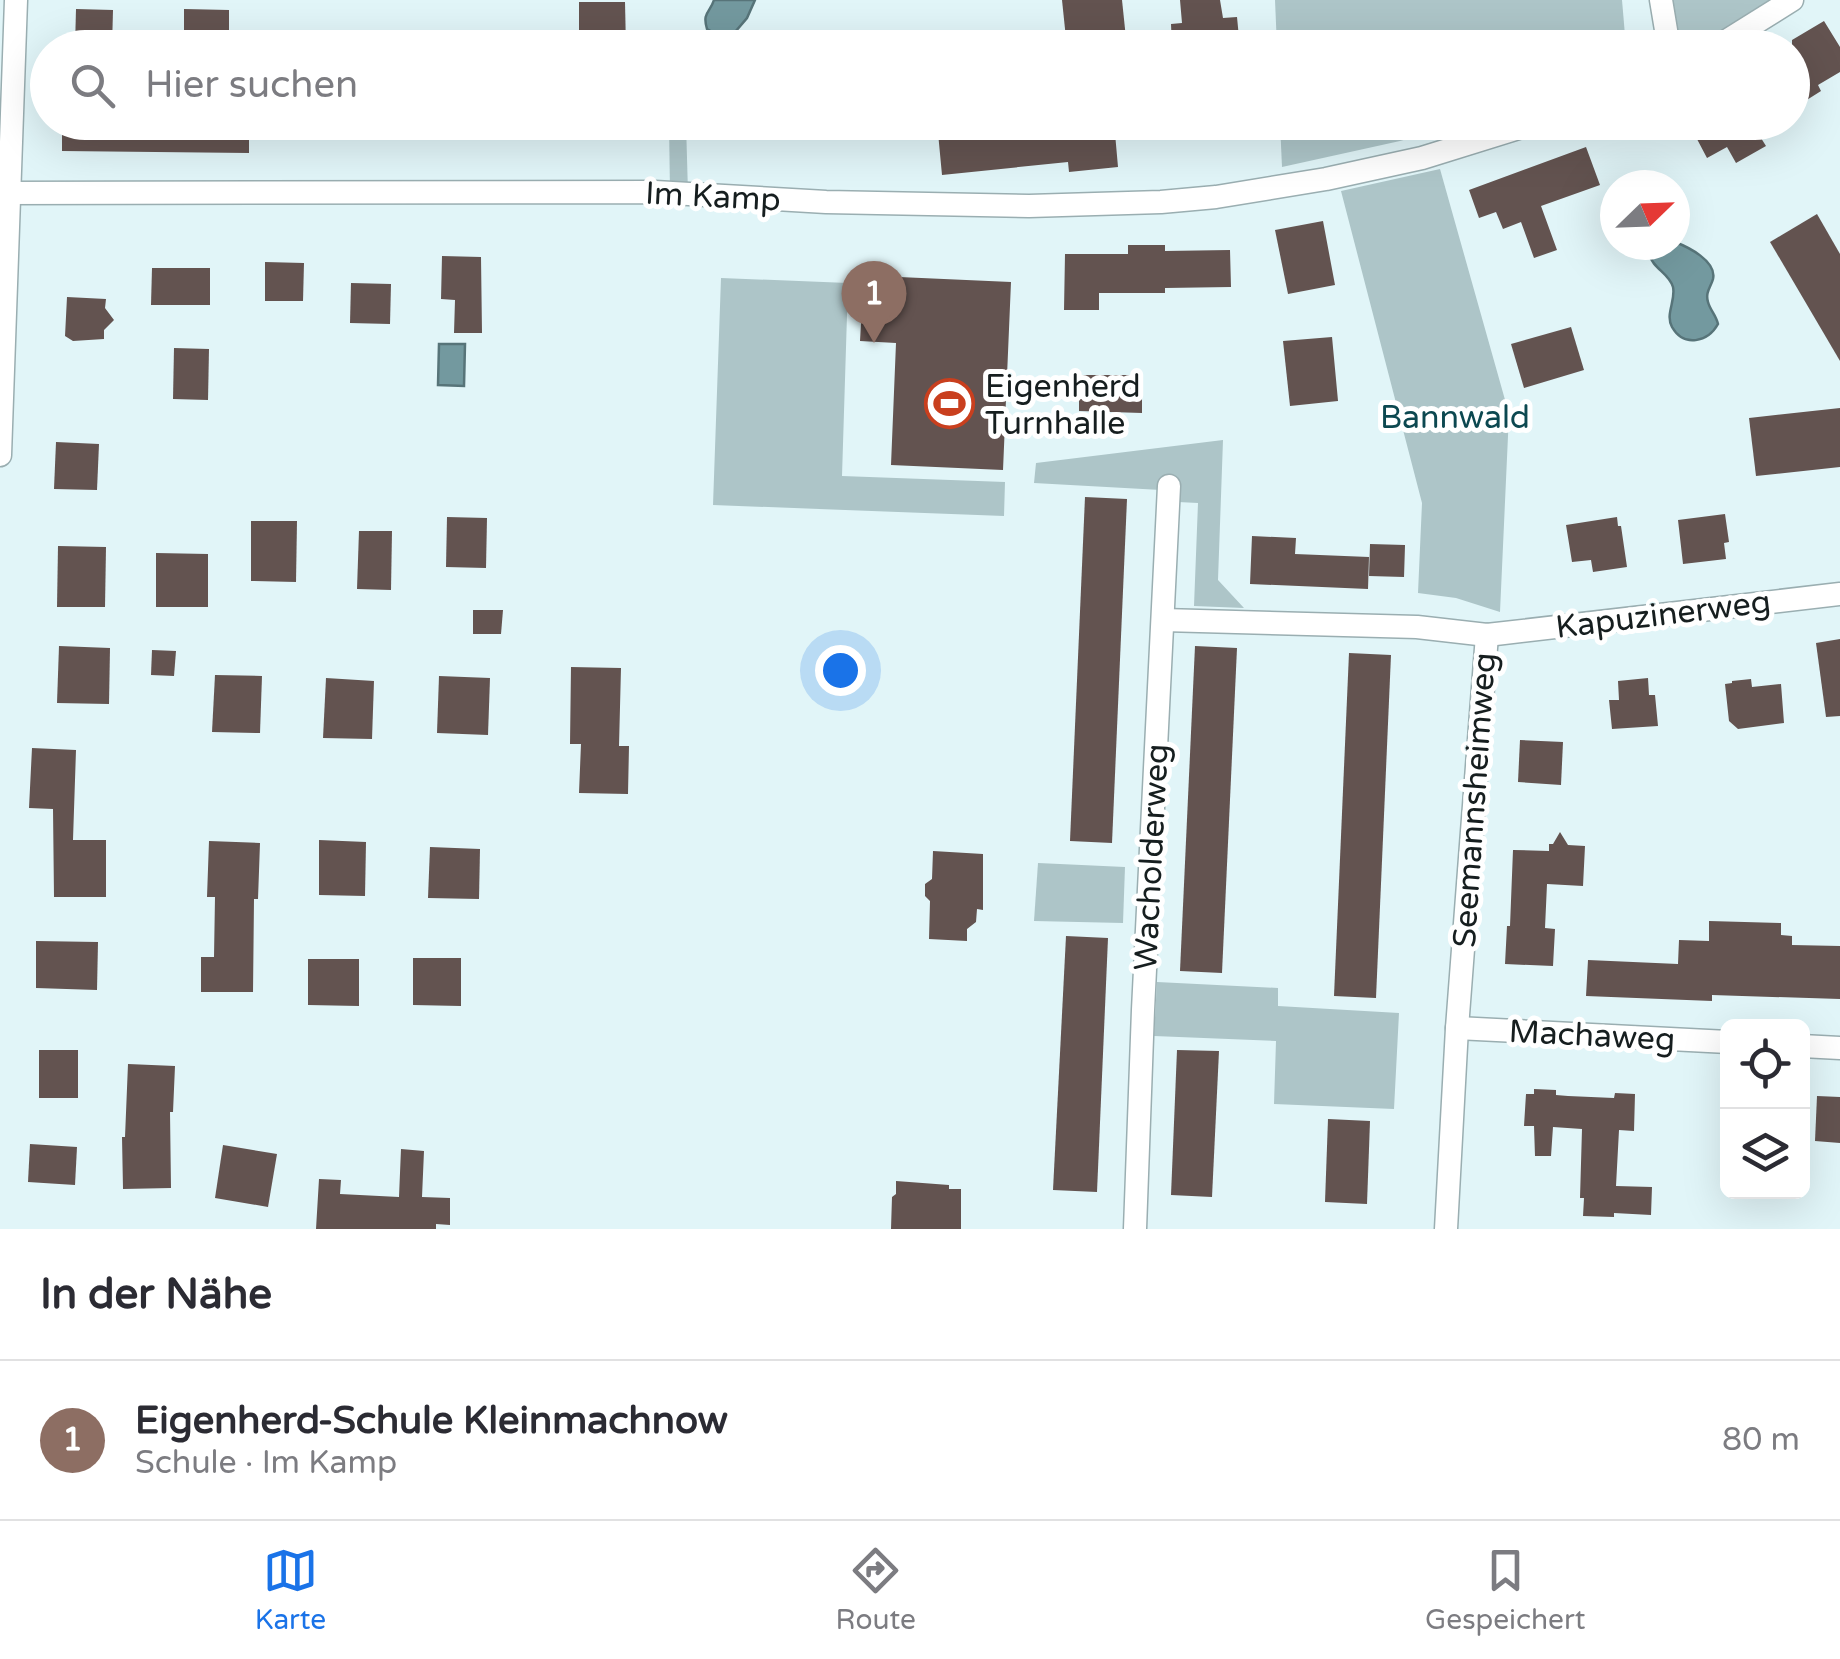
<!DOCTYPE html>
<html lang="de">
<head>
<meta charset="utf-8">
<style>
	:root { --surface:#fff; --page:#f2f2f3; --text:#2b2b33; --muted:#7c7c81; --line:#e1e1e2; --accent:#1a73e8 }
	body { margin:0; font-family:"Varela Round",sans-serif; background:var(--page); color:var(--text) }
	.controls { position:absolute; right:30px; bottom:30px; display:grid; overflow:hidden; border-radius:15px; box-shadow:0 10px 40px #0002 }
	.controls button { width:90px; height:90px; display:grid; place-items:center; padding:0; border:0; border-bottom:2px solid var(--line); background:var(--surface); color:var(--text); font:50px sans-serif }
	.compass { position:absolute; left:1600px; top:170px; width:90px; height:90px; border-radius:50%; background:var(--surface); box-shadow:0 10px 40px #0002; rotate:67deg }
	.you { position:absolute; left:840px; top:670px; width:35px; height:35px; margin:-25px; border:8px solid #fff; border-radius:50%; background:#1a73e8; box-shadow:0 0 0 15px #1a73e833 }
	.badge { display:grid; place-items:center; width:65px; height:65px; border-radius:50%; background:var(--accent); color:#fff; font-size:32px; font-weight:700 }
	.pin { position:absolute; translate:-50% -82px; filter:drop-shadow(0 2px 5px #0008) }
	.pin::after { content:''; position:absolute; top:52px; width:35px; height:30px; background:inherit; clip-path:polygon(0 0,100% 0,50% 100%) }
	.list { margin:0; padding:0; list-style:none }
	h2 { display:flex; justify-content:space-between; align-items:center; height:130px; margin:0; padding:0 40px; font-size:42px }
	h2 small { font-size:32px; font-weight:400; color:var(--muted) }
	.list li { display:grid; grid-template-columns:65px 1fr auto; gap:30px; align-items:center; box-sizing:border-box; height:160px; padding:0 40px; border-top:2px solid var(--line) }
	.list b { display:block; font-size:38px; white-space:nowrap }
	.list p { margin:0; font-size:32px; white-space:nowrap; color:var(--muted) }
	.list em { font-size:32px; font-style:normal; color:var(--muted) }
	.icon { flex:none; width:55px; height:55px; fill:none; stroke:currentColor; stroke-width:2; stroke-linecap:round; stroke-linejoin:round }
	.map { position:relative; flex:none; width:1840px; height:1229px; overflow:hidden }
	.search { position:absolute; background:var(--surface); box-shadow:0 10px 40px #0002; left:30px; right:30px; top:30px; height:110px; display:flex; align-items:center; gap:25px; box-sizing:border-box; padding:0 35px; border-radius:55px; color:var(--muted); font-size:38px }
	.sheet { height:290px; background:var(--surface) }
	nav { display:flex; justify-content:space-around; align-items:center; box-sizing:border-box; height:140px; border-top:2px solid var(--line); background:var(--surface); font-size:28px; color:var(--muted) }
	nav a { display:grid; justify-items:center; gap:5px }
	nav .on { color:var(--accent) }
	.map>svg:first-child { display:block }
	.green { fill:#adc5c8 }
	.water { fill:#73999f; stroke:#577479; stroke-width:2.5 }
	.building { fill:#635350 }
	.lines { fill:none; stroke-linecap:round; stroke-linejoin:round }
	.minor-casing { stroke:#9aaeb1; stroke-width:25 }
	.minor { stroke:#fff; stroke-width:22 }
	.labels { text-anchor:middle; stroke-width:10; stroke-linejoin:round; paint-order:stroke }
	.street-label { font-size:32px; fill:#161e1f; stroke:#fff }
	.poi-label { font-size:32px; fill:#161e1f; stroke:#fff; text-anchor:start }
	.park-label { font-size:32px; fill:#0c4850; stroke:#fff }
</style>
</head>
<body>
<div class="map">
<svg width="1840" height="1229" viewBox="0 0 1840 1229">
	<rect width="100%" height="100%" fill="#e1f5f8"/>
	<g class="green">
		<path d="M1275,0h347l4,47h-349z"/>
		<path d="M1661,0h131l-77,48 -46,-1z"/>
		<path d="M669,123h17l2,70h-18z"/>
		<path d="M1280,123v-1l185,1 -65,18 -118,26z"/>
		<path d="M1440,169l69,245 -9,198 -44,-14 -38,-5 4,-90 -81,-312z"/>
		<path d="M721,278l127,5 -6,193 163,6 -1,34 -291,-11z"/>
		<path d="M1223,440l-5,140 26,28 -50,-2 4,-103 -20,-1 1,-11 -145,-8 2,-20z"/>
		<path d="M1038,863l87,4 -2,56 -89,-2z"/>
		<path d="M1157,982l121,6v18l121,7 -5,96 -120,-5 2,-63 -122,-5z"/>
	</g>
	<g class="water">
		<path d="M714,0h41l-8,18 -12,14 -17,3 -11,-6c-5,-17 3,-16 7,-29z"/>
		<path d="M1675,242c13,5 42,19 38,37 -2,8 -8,13 -5,23 2,8 8,13 10,22 -10,18 -34,24 -46,3 -7,-13 4,-26 1,-40 -4,-14 -20,-18 -24,-33 7,-9 15,-9 26,-9z"/>
		<path d="M439,344h26l-1,42 -26,-1z"/>
	</g>
	<g class="building">
		<path d="M1062,0h60l5,48h-60z"/>
		<path d="M1180,0h40l3,18 14,-1 3,31h-68l-1,-24 11,-1z"/>
		<path d="M579,2h46l1,46h-47z"/>
		<path d="M76,9l37,1 -1,37h-37z"/>
		<path d="M184,9l45,1v38h-45z"/>
		<path d="M1824,21l16,26v25l-22,13 3,6 -19,12 -10,-16v-47z"/>
		<path d="M62,122h187v31l-187,-2z"/>
		<path d="M937,122h177l4,45 -49,5 -1,-10 -126,13z"/>
		<path d="M1688,122h81l-13,8 10,16 -30,17 -9,-16 -20,11z"/>
		<path d="M1586,147l14,38 -59,21 16,44 -23,8 -13,-36 -18,7 -7,-17 -17,6 -10,-28z"/>
		<path d="M1817,214l23,40v107l-70,-119z"/>
		<path d="M1323,221l12,64 -47,9 -13,-64z"/>
		<path d="M1128,245h37v6l65,-1 1,37 -66,1v5h-66v17h-35l1,-56h63z"/>
		<path d="M442,256l39,1 1,76h-28l1,-33 -14,-1z"/>
		<path d="M265,262l39,1 -1,38h-38z"/>
		<path d="M152,268h58v37h-59z"/>
		<path d="M899,277l112,5 -8,188 -112,-5 5,-122 -36,-2 2,-35 36,2z"/>
		<path d="M351,283l40,1 -1,40 -40,-1z"/>
		<path d="M67,297l39,2 -1,9 9,12 -10,10v9l-31,2 -8,-5z"/>
		<path d="M1571,327l13,43 -60,18 -13,-44z"/>
		<path d="M1332,337l6,64 -48,5 -7,-65z"/>
		<path d="M174,348l35,1 -1,51 -35,-1z"/>
		<path d="M1079,375h63v38l-63,-2z"/>
		<path d="M1840,408v59l-84,9 -7,-58z"/>
		<path d="M56,442l43,2 -2,46 -43,-1z"/>
		<path d="M1085,497l42,2 -15,344 -42,-2z"/>
		<path d="M1725,514l4,28 -5,1 2,16 -43,5 -5,-44z"/>
		<path d="M447,517l40,1 -1,50 -40,-1z"/>
		<path d="M1617,517l1,9h3l6,41 -34,5 -2,-12 -19,2 -6,-37z"/>
		<path d="M251,521h46l-1,61 -45,-1z"/>
		<path d="M359,531h33l-1,59 -34,-1z"/>
		<path d="M1252,536l44,2 -1,16 74,3 -1,32 -118,-5z"/>
		<path d="M1370,544l35,1 -1,32 -35,-1z"/>
		<path d="M58,546l48,1 -1,60h-48z"/>
		<path d="M156,553l52,1v53h-52z"/>
		<path d="M473,610h30l-2,24h-28z"/>
		<path d="M1840,639v77l-14,1 -10,-74z"/>
		<path d="M59,646l51,2 -1,56 -52,-1z"/>
		<path d="M1195,646l42,2 -15,325 -42,-2z"/>
		<path d="M152,650l24,1 -2,25 -23,-1z"/>
		<path d="M1349,653l42,2 -15,343 -42,-2z"/>
		<path d="M571,667l50,1 -2,78h10l-1,48 -49,-1 2,-49h-11z"/>
		<path d="M215,675l47,1 -2,57 -48,-1z"/>
		<path d="M439,676l51,2 -2,57 -51,-2z"/>
		<path d="M326,678l48,3 -2,58 -49,-1z"/>
		<path d="M1648,678l1,17h6l3,31 -46,3 -3,-29h10l-1,-19z"/>
		<path d="M1751,679l1,8 29,-3 3,39 -46,6 -9,-8 -4,-37 7,-1v-2z"/>
		<path d="M1520,740l43,2 -2,43 -43,-3z"/>
		<path d="M32,748l44,2 -3,90h33v57h-52l-1,-88 -24,-1z"/>
		<path d="M1560,832l8,13 17,1 -2,40 -36,-2 -2,44 10,1 -2,37 -48,-2 2,-38h3l3,-76 36,1v-7h4z"/>
		<path d="M319,840l47,2 -1,54 -46,-1z"/>
		<path d="M209,841l51,2 -2,56h-4l-1,93h-52v-35h13l1,-60h-8z"/>
		<path d="M430,847l50,2 -1,50 -51,-1z"/>
		<path d="M933,851l50,3v56l-6,-1 -1,13 -9,7v12l-38,-2 1,-38 -5,-5v-12l7,-5z"/>
		<path d="M1709,921l72,2v12l11,1v9l48,1v53l-128,-4v6l-126,-5 2,-36 90,4 1,-24 30,1z"/>
		<path d="M1066,936l42,2 -11,254 -44,-2z"/>
		<path d="M36,941l62,1 -1,48 -61,-2z"/>
		<path d="M413,958h48v48l-48,-1z"/>
		<path d="M308,959h51v47l-51,-1z"/>
		<rect x="39" y="1050" width="39" height="48"/>
		<path d="M1177,1050l42,1 -7,146 -41,-2z"/>
		<path d="M128,1064l47,2 -2,46h-3l1,76 -48,1 -1,-52h3z"/>
		<path d="M1534,1089l22,1v5l12,1 46,2 1,-5 20,1 -1,37 -15,-1 -3,56 36,1 -1,28 -37,-2v4l-31,-1 1,-18h-4l2,-69 -29,-2 -2,29h-16l-1,-30h-10l2,-32h8z"/>
		<path d="M1817,1096l23,1v46l-25,-2z"/>
		<path d="M1328,1119l42,2 -3,83 -42,-2z"/>
		<path d="M30,1144l47,3 -2,38 -47,-3z"/>
		<path d="M223,1145l54,9 -9,53 -53,-9z"/>
		<path d="M401,1149l23,2 -2,46 28,1v27l-14,-1v5h-120l3,-50 22,1 -1,14 59,3z"/>
		<path d="M896,1181l53,4v4h12v40h-70l1,-32 4,-3z"/>
	</g>
	<g class="lines">
		<defs>
			<g id="minor">
				<path d="M1661,0l8,48"/>
				<path d="M1715,48l77,-48"/>
				<path d="M0,193l655,-1 171,10 203,4 132,-4 55,-5 110,-18 96,-21 116,-36"/>
				<path d="M0,455l16,-455"/>
				<path d="M1163,620l254,7 70,8 353,-41"/>
				<path d="M1457,1028l271,14"/>
				<path d="M1802,1046l38,2"/>
				<path d="M1135,1229l8,-219 26,-524"/>
				<path d="M1446,1229l11,-201 30,-393"/>
			</g>
		</defs>
		<use href="#minor" class="minor-casing"/>
		<use href="#minor" class="minor"/>
	</g>
	<defs>
		<symbol id="stadium-ring" viewBox="-11 -11 22 22"><circle r="9.5" fill="#fff" stroke="#c93f1e" stroke-width="1.5"/><path d="M0-5a6.5 5 0 1 0 0 10a6.5 5 0 1 0 0-10ZM-3.5-1.8h7v3.6h-7Z" fill="#c93f1e"/></symbol>
	</defs>
	<g fill-rule="evenodd">
		<use href="#stadium-ring" x="922" y="376" width="55" height="55"/>
	</g>
	<g class="labels">
		<g class="street-label">
			<text transform="translate(713 196) rotate(3)" y="11">Im Kamp</text>
			<text transform="translate(1663 614) rotate(-7)" y="11">Kapuzinerweg</text>
			<text transform="translate(1474 800) rotate(-86)" y="11">Seemannsheimweg</text>
			<text transform="translate(1151 857) rotate(-87)" y="11">Wacholderweg</text>
			<text transform="translate(1592 1035) rotate(3)" y="11">Machaweg</text>
		</g>
		<g class="poi-label">
			<text x="985" y="397">Eigenherd<tspan x="985" dy="37">Turnhalle</tspan></text>
		</g>
		<g class="park-label">
			<text x="1455" y="428">Bannwald</text>
		</g>
	</g>
</svg>
<div class="controls">
<button><svg class="icon" aria-label="locate" viewBox="0 0 24 24"><circle cx="12" cy="12" r="6"/><path d="M12 2v4M12 18v4M2 12h4M18 12h4"/></svg></button>
<button><svg class="icon" aria-label="layers" viewBox="0 0 24 24"><path d="M12 4l9 5-9 5-9-5zM3 14l9 5 9-5"/></svg></button>
</div>
<svg class="compass" viewBox="-18 -18 36 36"><path d="M0-13l5 13h-10z" fill="#e53935"/><path d="M0 13l5-13h-10z" fill="#7c7c81"/></svg>
<div class="you"></div>
<div class="pin badge" style="left:874px;top:343px;background:#8d6e63">1</div>
<div class="search"><svg class="icon" aria-label="search" viewBox="0 0 24 24"><circle cx="10" cy="10" r="6"/><path d="M15 15l6 6"/></svg>Hier suchen</div>
</div>
<section class="sheet">
<h2>In der Nähe<small></small></h2>
<ul class="list">
<li><span class="badge" style="background:#8d6e63">1</span><div><b>Eigenherd-Schule Kleinmachnow</b><p>Schule · Im Kamp</p></div><em>80 m</em></li>
</ul>
</section>
<nav>
<a class="on"><svg class="icon" aria-label="map" viewBox="0 0 24 24"><path d="M3 6l6-2 6 2 6-2v14l-6 2-6-2-6 2zM9 4v14M15 6v14"/></svg>Karte</a>
<a><svg class="icon" aria-label="directions" viewBox="0 0 24 24"><path d="M12 3l9 9-9 9-9-9zM9 14v-3h6M13 9l2 2-2 2"/></svg>Route</a>
<a><svg class="icon" aria-label="saved" viewBox="0 0 24 24"><path d="M7 4h10v16l-5-4-5 4z"/></svg>Gespeichert</a>
</nav>
</body>
</html>
